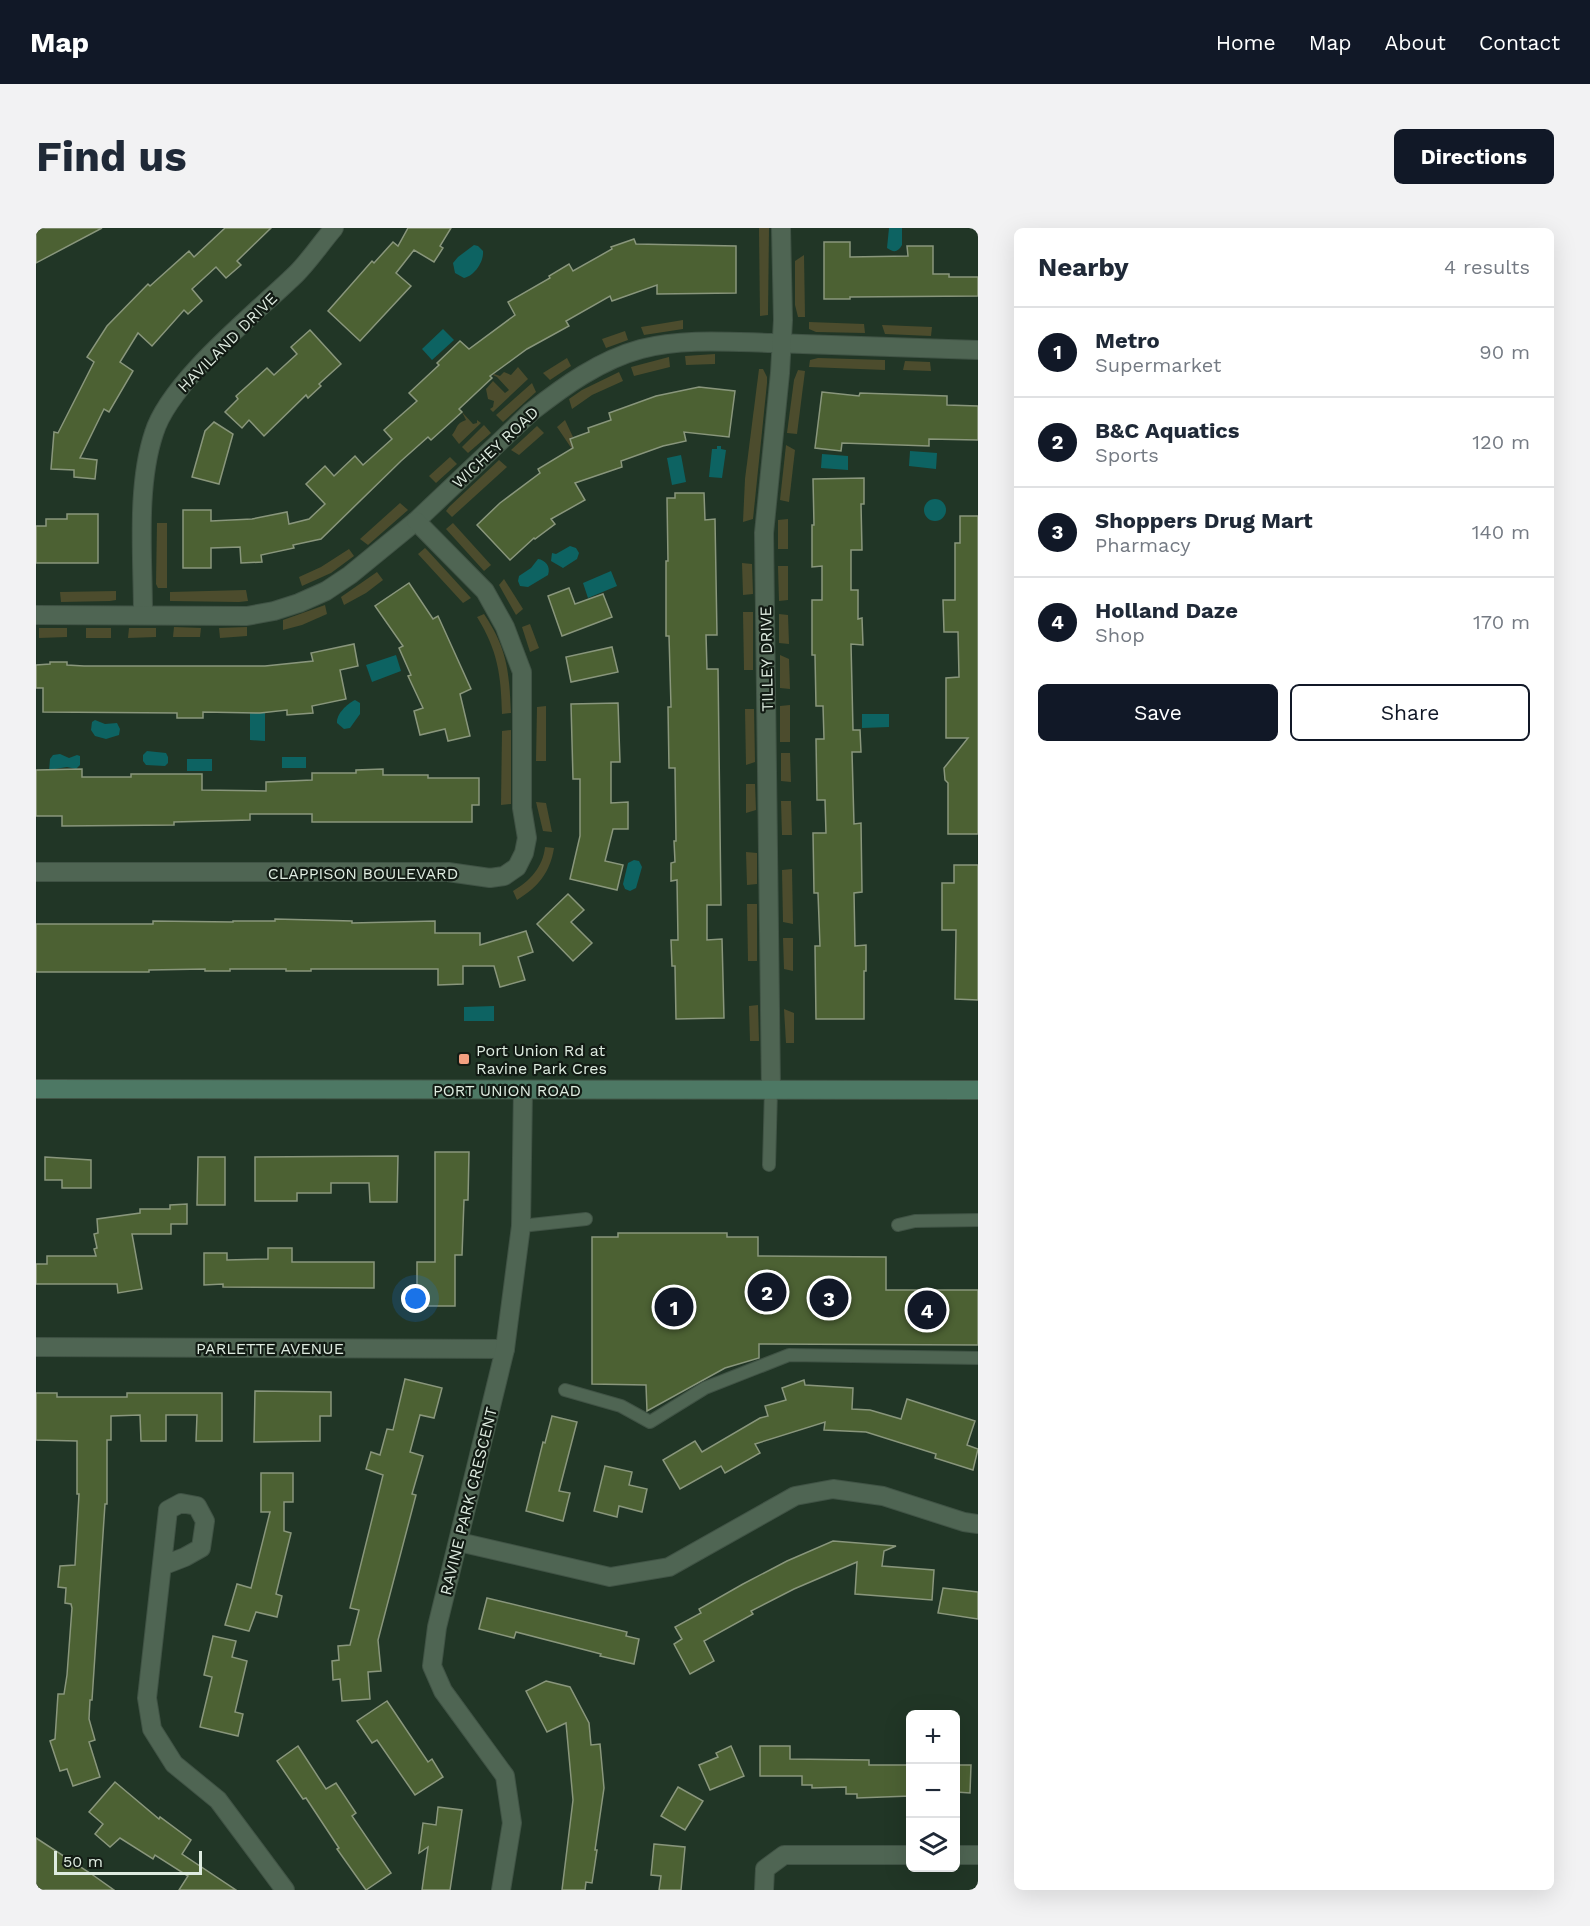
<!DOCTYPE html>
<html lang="en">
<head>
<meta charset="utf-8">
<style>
	:root { --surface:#fff; --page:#f2f2f3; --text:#1f2937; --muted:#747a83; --line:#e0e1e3; --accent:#111827 }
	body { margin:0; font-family:"Work Sans",sans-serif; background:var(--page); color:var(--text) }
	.controls { position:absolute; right:18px; bottom:18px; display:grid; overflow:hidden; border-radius:9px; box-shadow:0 6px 24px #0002 }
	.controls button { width:54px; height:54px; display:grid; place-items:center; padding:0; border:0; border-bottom:2px solid var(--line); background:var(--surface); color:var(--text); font:30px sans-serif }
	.scale { position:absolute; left:18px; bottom:15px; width:148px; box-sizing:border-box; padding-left:6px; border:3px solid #deebe0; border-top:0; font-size:16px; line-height:21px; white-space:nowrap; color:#deebe0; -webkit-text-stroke:4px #121b14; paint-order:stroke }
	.you { position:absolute; left:380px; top:1071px; width:21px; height:21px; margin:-15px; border:4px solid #fff; border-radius:50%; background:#1a73e8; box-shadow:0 0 0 9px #1a73e833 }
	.badge { display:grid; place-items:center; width:39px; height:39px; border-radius:50%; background:var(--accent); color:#fff; font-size:20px; font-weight:700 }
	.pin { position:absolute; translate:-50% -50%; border:3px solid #fff; box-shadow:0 2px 6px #0006 }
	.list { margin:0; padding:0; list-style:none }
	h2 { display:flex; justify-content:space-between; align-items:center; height:78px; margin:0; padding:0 24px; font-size:26px }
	h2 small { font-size:20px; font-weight:400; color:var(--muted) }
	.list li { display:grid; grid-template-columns:39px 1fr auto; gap:18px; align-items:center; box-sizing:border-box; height:90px; padding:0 24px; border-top:2px solid var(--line) }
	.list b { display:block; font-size:22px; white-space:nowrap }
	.list p { margin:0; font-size:20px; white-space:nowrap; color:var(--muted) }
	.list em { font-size:20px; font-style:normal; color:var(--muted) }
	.actions { display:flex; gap:12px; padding:18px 24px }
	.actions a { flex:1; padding:14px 0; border:2px solid var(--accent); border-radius:9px; text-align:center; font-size:21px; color:var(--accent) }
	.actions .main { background:var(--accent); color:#fff }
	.icon { flex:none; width:33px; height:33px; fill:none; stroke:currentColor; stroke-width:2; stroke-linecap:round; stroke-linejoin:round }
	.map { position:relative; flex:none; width:942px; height:1662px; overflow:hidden; border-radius:9px }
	header { display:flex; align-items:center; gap:36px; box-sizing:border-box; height:84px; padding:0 30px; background:var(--accent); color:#fff }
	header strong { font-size:28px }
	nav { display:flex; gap:33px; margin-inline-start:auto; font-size:21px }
	.intro { display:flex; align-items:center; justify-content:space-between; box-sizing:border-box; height:144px; padding:0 36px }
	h1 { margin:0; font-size:42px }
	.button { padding:15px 27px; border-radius:9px; background:var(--accent); color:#fff; font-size:21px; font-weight:700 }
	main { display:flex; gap:36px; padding:0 36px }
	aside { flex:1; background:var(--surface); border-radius:9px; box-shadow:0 6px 24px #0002 }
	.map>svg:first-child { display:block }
	.green { fill:#4c4c2d }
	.water { fill:#0d6362 }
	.building { fill:#4c6133; stroke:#89967c; stroke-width:1.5 }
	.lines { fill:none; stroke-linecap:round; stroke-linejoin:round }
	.service-casing { stroke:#405345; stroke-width:14 }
	.minor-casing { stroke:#405345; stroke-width:20 }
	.secondary-casing { stroke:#405345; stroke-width:20 }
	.service { stroke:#4f6553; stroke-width:12 }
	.minor { stroke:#4f6553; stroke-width:18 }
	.secondary { stroke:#4d7864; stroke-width:18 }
	.poi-dot { fill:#f2a080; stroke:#121b14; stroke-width:2 }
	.labels { text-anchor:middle; stroke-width:4.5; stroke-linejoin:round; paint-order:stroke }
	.street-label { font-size:16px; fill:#deebe0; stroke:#121b14 }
	.poi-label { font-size:16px; fill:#deebe0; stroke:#121b14; text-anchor:start }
</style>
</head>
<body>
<header>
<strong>Map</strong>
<nav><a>Home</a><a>Map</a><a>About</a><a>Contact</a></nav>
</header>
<div class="intro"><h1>Find us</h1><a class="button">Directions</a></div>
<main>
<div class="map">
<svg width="942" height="1662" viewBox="0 0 942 1662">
	<rect width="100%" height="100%" fill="#213626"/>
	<g class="green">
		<path d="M723,0h10l-1,87 -8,1z"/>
		<path d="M768,27l1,62h-7l-3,-12v-44z"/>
		<path d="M647,92v9l-39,6 -3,-8z"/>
		<path d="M773,94l55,2 1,9 -49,-1 -7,-3z"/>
		<path d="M846,97l50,2 -1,9 -46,-2z"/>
		<path d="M589,103l3,9 -22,8 -4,-9z"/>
		<path d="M679,126v10l-29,1 -1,-9z"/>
		<path d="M633,129l1,10 -36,9 -3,-9z"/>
		<path d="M531,130l4,8 -21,14 -7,-7z"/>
		<path d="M782,130l67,2v10l-76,-3 1,-7z"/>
		<path d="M869,133l25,1 1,9 -28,-1z"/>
		<path d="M482,139l10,12 -35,33 -3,-3 3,-2 1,-6 -6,-2 -2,-10 7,-8 12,12 4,-3 -12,-13 -4,-2 1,-1 6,2 4,-4 7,3z"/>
		<path d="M723,141h4l4,8v6l-14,136 -10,3 2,-43z"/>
		<path d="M762,142l7,1 -8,63 -10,-1 7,-53z"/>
		<path d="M583,144l4,9 -31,14 -20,14 -3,-10 13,-9z"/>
		<path d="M496,155l4,9 -33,30 -7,-7z"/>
		<path d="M426,184l11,12 4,-1v-3l4,3 -22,21 -7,-9c6,-7 3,-11 14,-15z"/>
		<path d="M529,192l8,17 -3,1 4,14 -17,-25z"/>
		<path d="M448,197l7,8 -23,20 -6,-6z"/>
		<path d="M501,198l7,7 -25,22 -8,-5z"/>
		<path d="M750,217l9,5 -6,52 -9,-2z"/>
		<path d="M414,229l7,7 -21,19 -7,-7z"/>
		<path d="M463,232l8,7 -55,50 -6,-6 3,-4z"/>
		<path d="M364,275l8,7 -40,35 -8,-6z"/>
		<path d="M752,291v30h-10v-29z"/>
		<path d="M121,295h10v65h-9l-2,-4z"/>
		<path d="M417,295l38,42 -7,6 -38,-42z"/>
		<path d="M389,320l3,3 43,47 -8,5 -45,-49z"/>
		<path d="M313,321l5,7 -23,17 -29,13 -3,-9 22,-10z"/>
		<path d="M706,335l10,1 1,30 -10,1z"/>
		<path d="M742,338h10v34l-9,1z"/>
		<path d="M341,344l6,8 -17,13 -22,12 -3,-8z"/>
		<path d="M468,351l19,30 -7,6 -17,-30z"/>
		<path d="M210,362l2,11 -9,1 -69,-1v-9z"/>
		<path d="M80,363v9l-6,1 -49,1 -1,-10z"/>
		<path d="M289,377l2,9 -25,11 -19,5v-10z"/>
		<path d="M707,384h10v58h-9z"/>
		<path d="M448,386c24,36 25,58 27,99l-9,1c-1,-39 -4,-63 -25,-97z"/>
		<path d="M743,386l9,1 1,29 -10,-1z"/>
		<path d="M494,396l9,24 -9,4 -8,-25z"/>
		<path d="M138,399l27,1 -1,9h-27z"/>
		<path d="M211,399v9l-27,2 -1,-10z"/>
		<path d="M3,400h28v9l-28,1z"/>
		<rect x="50" y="400" width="25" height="10"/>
		<path d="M93,400h27v9l-28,1z"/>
		<path d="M744,427l9,4 1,30 -10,-1z"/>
		<path d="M754,477v37h-10v-36z"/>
		<path d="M510,478v55h-10l1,-54z"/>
		<path d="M709,481h9l1,53 -9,3z"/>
		<path d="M475,502v74l-10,1 1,-74z"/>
		<path d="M745,525h9l1,29 -10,-1z"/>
		<path d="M710,556h9l1,26 -10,3z"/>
		<path d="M745,573h10l1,34h-10z"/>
		<path d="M500,574l10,1 6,29 -9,-1z"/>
		<path d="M509,619l9,1c-4,25 -16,39 -37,52l-4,-9c17,-10 30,-24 32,-44z"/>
		<path d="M710,624l11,1v31l-10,1z"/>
		<path d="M756,641l1,55 -10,-2 -1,-52z"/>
		<path d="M711,676h10v57h-9z"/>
		<path d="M747,710h10v33l-9,-2z"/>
		<path d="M722,777l1,36h-9l-1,-35z"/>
		<path d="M748,781l10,4v30h-8z"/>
	</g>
	<g class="water">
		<path d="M853,0h13v17c-4,7 -8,8 -15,3z"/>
		<path d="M438,17l4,1 5,5c1,11 -9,25 -19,27l-9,-5 -2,-10 5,-6z"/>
		<path d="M407,101l11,11 -22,20 -10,-11z"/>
		<path d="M681,218h4v3l5,1 -4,28 -13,-1 3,-28h5z"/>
		<path d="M874,223l27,2 -1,16 -27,-3z"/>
		<path d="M786,226l26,2v14l-27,-2z"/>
		<path d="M645,227l5,27 -14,3 -5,-27z"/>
		<circle cx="899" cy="282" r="11"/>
		<path d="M534,318l6,2 3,5 -2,6 -14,9 -12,-7 1,-8 4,1z"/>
		<path d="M502,331c7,1 13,7 10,16l-20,12 -8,-1 -2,-5 1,-5 12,-8z"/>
		<path d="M575,343l6,15 -29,12 -5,-15z"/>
		<path d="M360,427l5,16 -29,11 -6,-17z"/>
		<path d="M319,472l5,3v11l-10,14 -6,1 -7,-6c-1,-9 10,-19 18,-23z"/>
		<path d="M214,482h15v31l-15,-1z"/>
		<path d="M826,486h27v13l-27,1z"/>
		<path d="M59,492l10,4 12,-1 3,6 -1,6 -13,4 -11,-3 -4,-6 1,-8z"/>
		<path d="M111,523l19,2 2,4v6l-3,3 -19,-1 -3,-4v-6z"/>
		<path d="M24,526l9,4 8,-3 3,1v9l-4,4 -9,-2 -12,2v3l-6,-1 1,-12 3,-4z"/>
		<rect x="246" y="529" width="24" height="11"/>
		<rect x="151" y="531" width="25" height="12"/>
		<path d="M598,632l5,1 3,6 -6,21 -6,3 -5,-2 -2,-5 5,-21z"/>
		<path d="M458,778v15h-30v-14z"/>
	</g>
	<g class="building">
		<path d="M0,0h66l-66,35z"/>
		<path d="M189,0h46l-34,33 4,4 -15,13 -10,-11 -24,22 10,12 -14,13 -4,-4 -32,36 -14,-13 -18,29 13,9 -24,41 -5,-3 -24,49 17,2 -2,19 -21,-2v-7l-23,-1 3,-37 4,1 36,-71 -7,-5 20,-31 41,-42 2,2 39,-35 5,6z"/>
		<path d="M372,0h43l-11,18 3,2 -9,14 -20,-12 -18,23 15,13 -51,55 -32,-30 44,-50 2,2 19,-21 5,4z"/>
		<path d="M598,11l2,5 100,2v47l-79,1v-9l-45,16 -2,-5 -44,25 3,5 -42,23 -37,27 2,2 -33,31 3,3 -31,28 -3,-3 -27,24 -80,78 -28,6 1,3 -33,7 1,7 -21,1 -1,-16 -29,1v20h-28v-58h28v11l41,-2 35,-7 2,12 20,-5 16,-15 -19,-20 19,-18 9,10 21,-20 8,9 29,-26 -8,-9 33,-29 -8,-8 30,-28 -2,-2 23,-22 9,8 46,-34 -7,-13 42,-24 -1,-2 20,-12 4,7 39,-22 -1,-2z"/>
		<path d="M788,14h26v15l58,-1 -1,-10h26v28h16v3h29v19l-128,1v2h-26z"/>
		<path d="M274,102l31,34 -22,20 2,2 -13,12 -2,-3 -42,41 -15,-16 -7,8 -17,-16 13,-13 -2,-3 31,-28 7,7 23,-21 -6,-7z"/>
		<path d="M663,159l36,4 -6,46 -45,-5 2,9 -23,5 -42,15 1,6 -47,16 10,17 -34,19 4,5 -20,15 -1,-1 -24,22 -33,-35 23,-22 40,-30 -2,-4 35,-21 -3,-9 19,-7 -1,-4 23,-8 -2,-7 47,-17z"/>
		<path d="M786,164l37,4 1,-3 87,3v9l31,1v34l-49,-1v7l-87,-3 -1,8 -26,-3z"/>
		<path d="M178,194l19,12 -14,50 -27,-7 13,-46z"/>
		<path d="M828,250v26h-3l1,46h-11v40h7v29l4,-1 1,27 -12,-1 2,86h7l1,22h-9l2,72 7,-1 1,69 -8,1 1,53 11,-1v26h-2v48h-48l-1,-73h5l-2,-53h-4l-1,-60h13l-1,-33h-8l-1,-61h8l-1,-33h-7l-1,-51h-3v-55h10v-34l-10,1v-42h2l-1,-46z"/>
		<path d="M639,265h29l1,27 10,-1 2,116h-11l1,34h11l3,236h-14v35l15,-1 2,79 -48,1 -1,-53h-3l-1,-26h7l-1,-60 -6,1v-18l4,-1 -1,-21h2l-1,-73h-6l-1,-61h3l-2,-71h-3v-75h2l-1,-63h8z"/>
		<path d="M31,286h31v49h-62v-37h10v-7h21z"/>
		<path d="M924,288h18v318h-30v-51l-3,-3 -1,-12 24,-30h-22v-60l13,-1 -1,-45h-14l-1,-32h12v-57h5z"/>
		<path d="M373,355l24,36 5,-3 33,73 -11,5 10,42 -22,5 -3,-12 -25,6 -6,-24 9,-3 -15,-32 3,-1 -12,-27 4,-2 -28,-40z"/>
		<path d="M533,360l6,16 28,-10 9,23 -50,19 -14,-40z"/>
		<path d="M318,416l4,22 -18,4 6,29 -34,7 1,7 -26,2v-5l-27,3 -57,-1v6h-26v-5l-134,-1v-24h-7v-23l14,-1v-2h17v3l17,1h181l48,-5 -2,-8z"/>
		<path d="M576,419l6,25 -47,10 -5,-25z"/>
		<path d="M582,475l2,59h-9v41l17,-1v27h-15l-8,32 18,4 -6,25 -47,-11 10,-43v-57h-7l-2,-75z"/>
		<path d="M46,541v8h49v-3h71v16l64,1v-9l46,-2v-7h44v-3l27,-1v6h45v3h51v27h-7v17h-160v-8h-62v6l-76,2v3l-112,1v-10h-26v-46z"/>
		<path d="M918,637h24v135l-23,-1 1,-69h-14v-47h12z"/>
		<path d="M532,666l16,16 -13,12 21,21 -19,18 -36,-37z"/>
		<path d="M239,691l77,2v2l83,-2v12h45v12l46,-14 7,21 -15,5 7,23 -25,7 -6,-21h-31v18l-25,1v-16h-127v2h-25v-2h-56v2h-25v-2l-56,1v2h-113v-48h117v-3l80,1v-1h42z"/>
		<path d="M399,924h34l-1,48h-4l-2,55h-7v51h-38v-44h18z"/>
		<path d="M362,928l-1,46h-27l-1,-19h-38v10h-34v8h-42v-44z"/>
		<path d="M9,929l46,3v28h-29v-8h-17z"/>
		<path d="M162,929h27v48h-28z"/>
		<path d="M151,976v20h-16v10h-39l10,55 -24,4 -1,-9h-81v-20h11v-8h49l-2,-7 3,-1 -3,-14 4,-1 -1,-14 43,-6v-4h30v-4z"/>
		<path d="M582,1005h109v4h31v19l128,1v33h92v55l-219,-1v14l-34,10 -78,43 -1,-26 -54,-1v-147h26z"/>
		<path d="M232,1020h24v14h82v26l-151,-1v-3l-19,1v-32h23v7l41,-1z"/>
		<path d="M369,1151l37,9 -8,30 -14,-3 -10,37 13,4 -11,38 4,1 -38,145 3,31 -13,1 2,27 -28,2 -2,-22 -7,1 -1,-19 7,-1 -1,-14 12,-1 9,-35 -9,-2 33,-133 -17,-6 5,-17 9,3 7,-26 6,1z"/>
		<path d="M768,1152l1,5 48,3 -1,21 18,1 31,9 6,-20 68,22 -8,24 11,4 -5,21 -38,-12 1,-4 -70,-22 -42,-2 1,-8 -70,22 5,9 -35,20 -4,-7 -41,23 -17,-29 32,-19 7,11 58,-34 8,-2 -3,-10 21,-6 -4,-12z"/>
		<path d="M219,1163l76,1v24h-11v25l-66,1z"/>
		<path d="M0,1165h21v4h70v-4h95v48h-26l1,-26h-31v26h-25l-1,-26 -29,1v24h-4v64h-2l-13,196h-2l-1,19 6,21 -6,2 11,35 -27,9 -6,-17 -7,2 -10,-30 5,-2 3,-45h6l3,-19 5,-67 -1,-4 -6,-1 1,-15 -8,-1 2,-21 15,-1 4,-71h-2v-53l-41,-1z"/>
		<path d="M516,1188l25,6 -18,69 11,2 -7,28 -37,-10 17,-69 2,1z"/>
		<path d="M569,1238l27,6 -3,13 18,4 -5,23 -23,-6 -2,11 -23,-6z"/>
		<path d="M225,1245h32v29h-9v29l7,2 -15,61 6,2 -5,21 -21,-5 -7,19 -24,-6 12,-41 14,4 19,-76h-9z"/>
		<path d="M797,1313l63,5 -12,5 -2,15 52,4 -2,30 -77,-6 2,-32 -63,27 -43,22 2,3 -49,27 10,20 -24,13 -16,-30 8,-5 -7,-12 26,-14 -2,-4 44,-25 44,-23z"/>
		<path d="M907,1360l35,4v27l-40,-6z"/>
		<path d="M451,1370l140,34 -1,4 13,3 -5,25 -34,-8 1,-2 -85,-22 -2,6 -35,-9z"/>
		<path d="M177,1408l23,5 -4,16 15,4 -12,51 8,2 -5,22 -38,-9 12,-50 -8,-2z"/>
		<path d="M510,1453l24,6 19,36 2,22 9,-1 4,44 -9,62h2l-5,33 -6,-1 -1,8h-23l11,-90 -7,-77 -19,9 -21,-41z"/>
		<path d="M351,1473l41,61 4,-3 11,18 -28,18 -38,-55 -5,3 -15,-22z"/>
		<path d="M262,1518l28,43 10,-6 20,30 -4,3 39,57 -25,17 -29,-41 2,-1 -33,-50 -3,1 -26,-38z"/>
		<path d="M695,1518l13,30 -34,14 -11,-25 19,-8 -2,-4z"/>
		<path d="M724,1518h30v13l79,1v5h41v31l-53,2v-4h-11v-7l-34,1v-3h-10v-9h-42z"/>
		<path d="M920,1537h15l-1,28 -14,-1z"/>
		<path d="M79,1554l44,37 1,-2 31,23 -9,14 54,36h-57l9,-14 -33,-21 -2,4 -33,-21 -10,9 -15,-13 8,-10 -14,-12z"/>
		<path d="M642,1559l25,14 -18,29 -24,-14z"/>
		<path d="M402,1579l24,3 -12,80h-28l6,-43 -9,6 4,-30 13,2z"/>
		<path d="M0,1610l54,35 24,17h-78z"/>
		<path d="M618,1616l31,3 -4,43h-22l2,-14 -10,-1z"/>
	</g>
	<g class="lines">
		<defs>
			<g id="service">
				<path d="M733,937l2,-75"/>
				<path d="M862,997l17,-4 63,-1"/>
				<path d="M485,998l65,-7"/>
				<path d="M529,1162l56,16 29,16 55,-34 84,-33 189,3"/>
			</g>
			<g id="minor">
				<path d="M107,386c0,-57 -7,-127 11,-181 16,-52 102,-120 142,-159 14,-14 25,-31 38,-46"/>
				<path d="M0,387l211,1 27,-5 25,-8 27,-12 24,-16 66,-54 115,-109c33,-26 69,-52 110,-63 42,-11 89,-7 132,-6 68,2 137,5 205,7"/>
				<path d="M0,644h412l42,6 14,-2 13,-9 7,-14 3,-15 -5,-30v-136l-17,-45 -20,-36 -69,-70"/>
				<path d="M735,862l-7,-557 16,-160 3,-53 -2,-92"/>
				<path d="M0,1119l469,2"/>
				<path d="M423,1314l151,35 59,-10 126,-71 38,-7 50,7 81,26 14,2"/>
				<path d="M126,1338l23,-9 16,-9 4,-27 -8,-15 -16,-3 -13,7 -21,188 5,31 22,35 44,36 67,90"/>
				<path d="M920,1627h22"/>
				<path d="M465,1662l11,-67 -7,-47 -62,-85 -11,-25 5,-39 68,-278 16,-123 2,-136"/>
				<path d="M728,1662l1,-21 19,-14h126"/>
			</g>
			<path id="secondary" d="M0,861l942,1"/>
		</defs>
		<use href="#service" class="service-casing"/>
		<use href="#minor" class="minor-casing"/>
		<use href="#secondary" class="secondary-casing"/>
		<use href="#service" class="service"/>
		<use href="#minor" class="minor"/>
		<use href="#secondary" class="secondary"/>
	</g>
	<rect class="poi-dot" x="422" y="825" width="12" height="12" rx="3"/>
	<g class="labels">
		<g class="street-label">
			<text transform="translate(191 114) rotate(-45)" y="6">HAVILAND DRIVE</text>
			<text transform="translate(459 219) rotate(-43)" y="6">WICHEY ROAD</text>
			<text transform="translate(730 431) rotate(-91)" y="6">TILLEY DRIVE</text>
			<text x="327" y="651">CLAPPISON BOULEVARD</text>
			<text x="471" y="868">PORT UNION ROAD</text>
			<text x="234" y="1126">PARLETTE AVENUE</text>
			<text transform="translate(432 1273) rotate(-76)" y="6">RAVINE PARK CRESCENT</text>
		</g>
		<g class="poi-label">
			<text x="440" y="828">Port Union Rd at<tspan x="440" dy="18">Ravine Park Cres</tspan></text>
		</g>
	</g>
</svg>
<div class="controls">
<button>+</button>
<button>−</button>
<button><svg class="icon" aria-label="layers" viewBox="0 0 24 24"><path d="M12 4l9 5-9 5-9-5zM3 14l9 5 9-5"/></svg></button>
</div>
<div class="scale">50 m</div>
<div class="you"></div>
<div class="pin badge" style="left:638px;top:1079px">1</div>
<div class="pin badge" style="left:731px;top:1064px">2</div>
<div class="pin badge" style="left:793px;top:1070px">3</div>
<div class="pin badge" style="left:891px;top:1082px">4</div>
</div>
<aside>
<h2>Nearby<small>4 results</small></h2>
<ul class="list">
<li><span class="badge">1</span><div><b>Metro</b><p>Supermarket</p></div><em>90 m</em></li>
<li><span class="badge">2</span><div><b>B&amp;C Aquatics</b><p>Sports</p></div><em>120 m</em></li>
<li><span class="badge">3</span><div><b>Shoppers Drug Mart</b><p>Pharmacy</p></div><em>140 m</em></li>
<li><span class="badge">4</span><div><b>Holland Daze</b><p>Shop</p></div><em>170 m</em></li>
</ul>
<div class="actions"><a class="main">Save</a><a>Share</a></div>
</aside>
</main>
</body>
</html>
